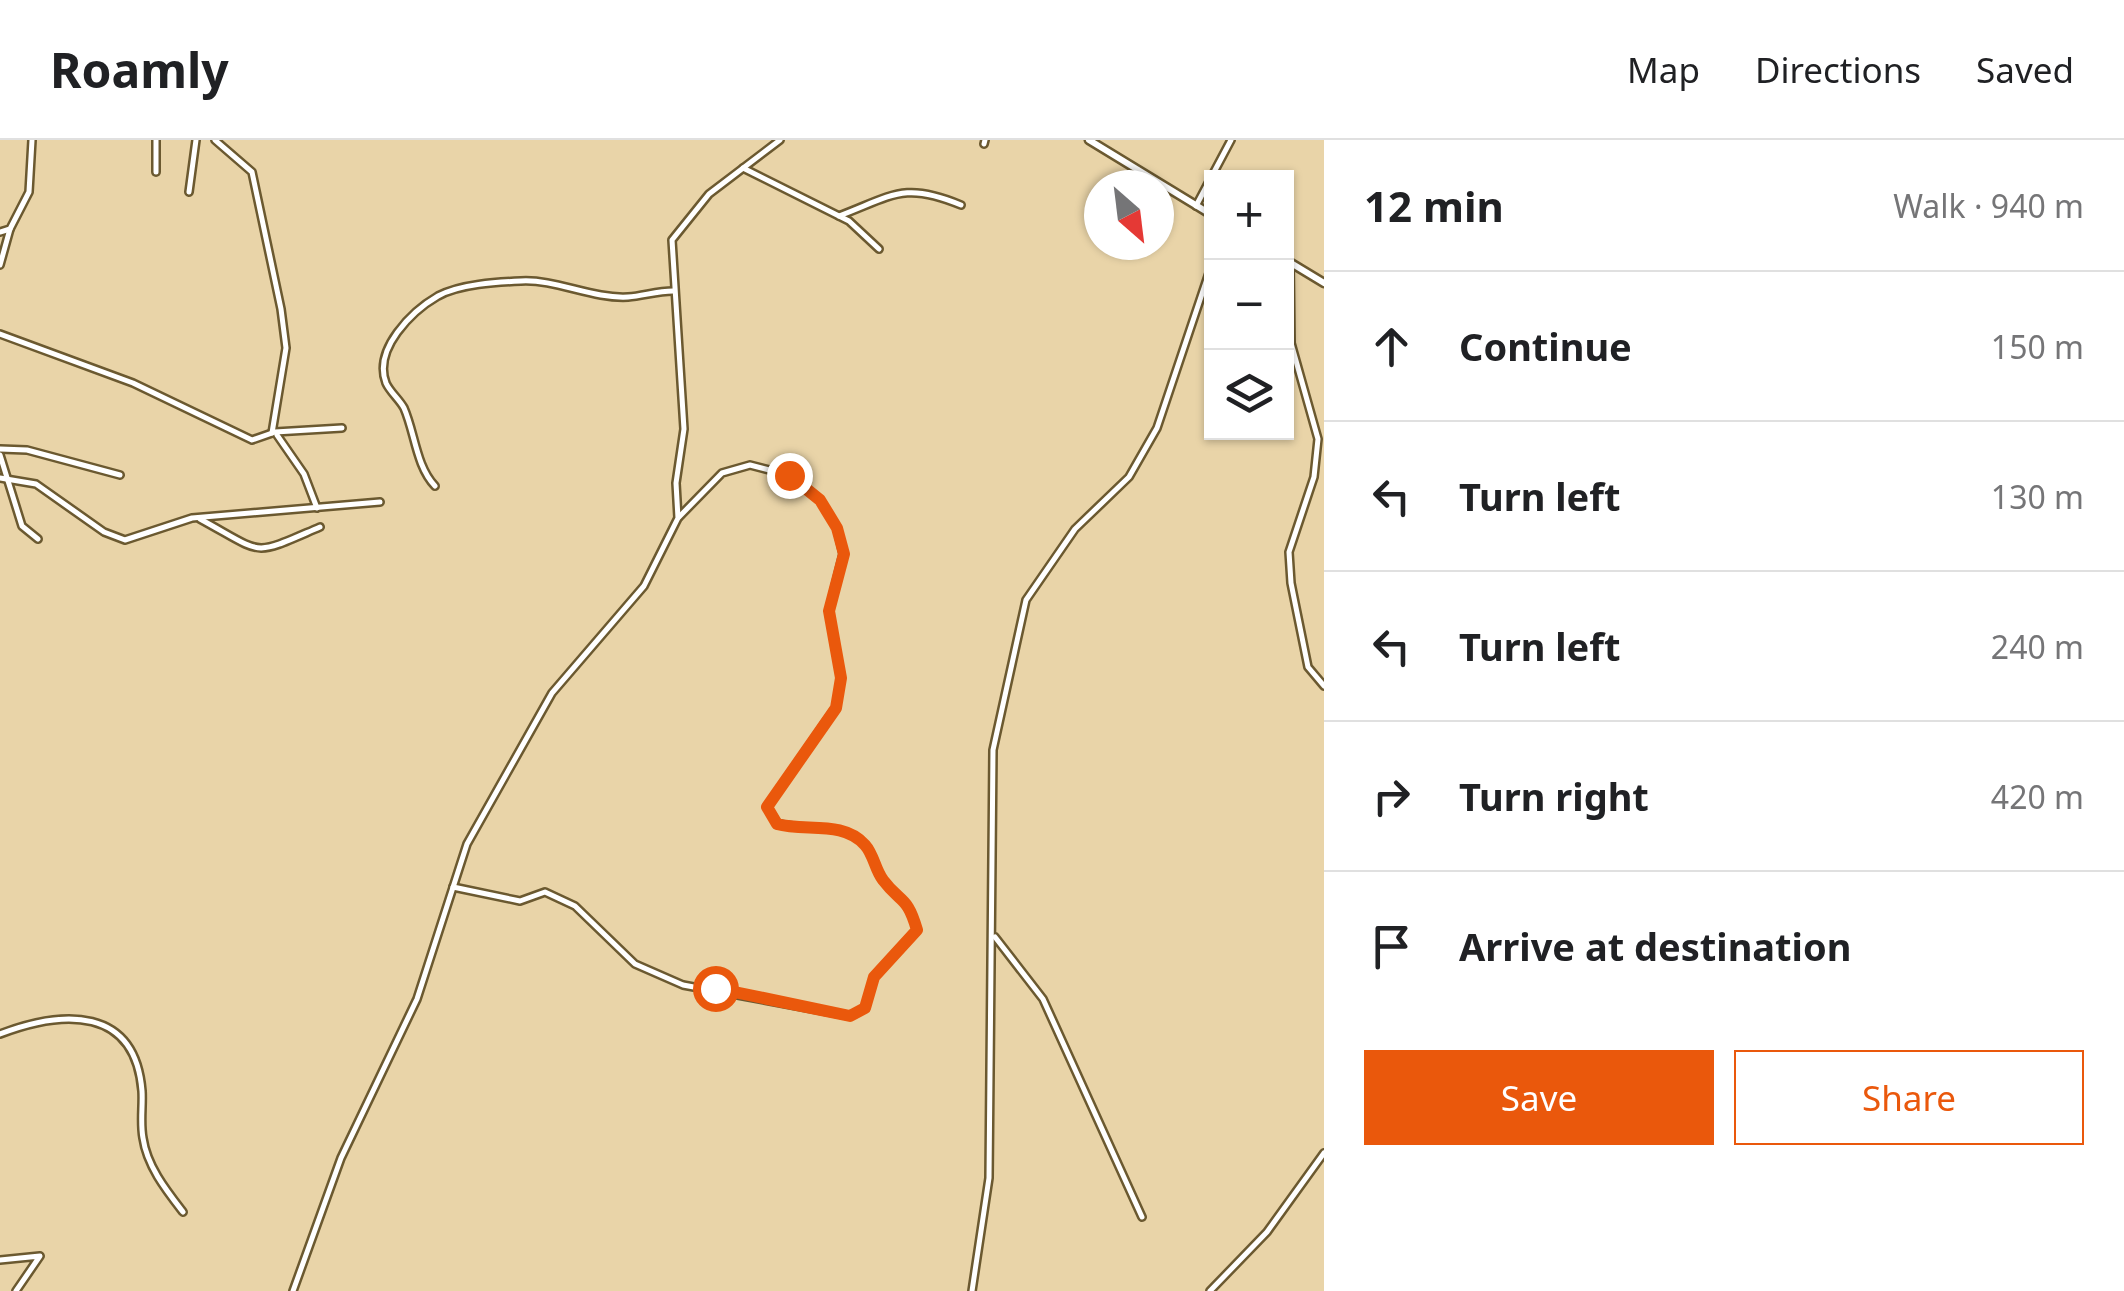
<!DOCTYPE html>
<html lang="en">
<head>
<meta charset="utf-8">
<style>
	:root { --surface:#fff; --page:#f2f2f2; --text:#202124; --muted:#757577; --line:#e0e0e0; --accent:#ea580c }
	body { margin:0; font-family:"Noto Sans",sans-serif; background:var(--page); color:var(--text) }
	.controls { position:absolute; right:30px; top:30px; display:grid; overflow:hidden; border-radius:0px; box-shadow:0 2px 8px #0004 }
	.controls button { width:90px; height:90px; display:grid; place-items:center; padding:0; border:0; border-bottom:2px solid var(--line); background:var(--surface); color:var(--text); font:50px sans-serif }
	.compass { position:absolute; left:1084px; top:30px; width:90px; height:90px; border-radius:50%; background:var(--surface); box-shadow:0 2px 8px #0004; rotate:152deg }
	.stop { position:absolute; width:30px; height:30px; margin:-22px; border:8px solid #ea580c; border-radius:50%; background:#fff }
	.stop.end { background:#ea580c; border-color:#fff; box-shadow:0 2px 10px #0008 }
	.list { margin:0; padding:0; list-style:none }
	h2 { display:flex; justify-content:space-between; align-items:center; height:130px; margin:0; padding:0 40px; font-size:42px }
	h2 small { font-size:32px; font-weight:400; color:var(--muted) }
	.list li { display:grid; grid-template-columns:65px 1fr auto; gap:30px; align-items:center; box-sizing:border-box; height:150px; padding:0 40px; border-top:2px solid var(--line) }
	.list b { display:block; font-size:38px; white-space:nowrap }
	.list em { font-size:32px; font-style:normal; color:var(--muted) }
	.actions { display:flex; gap:20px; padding:30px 40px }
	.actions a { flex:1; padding:22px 0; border:2px solid var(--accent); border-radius:0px; text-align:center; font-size:35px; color:var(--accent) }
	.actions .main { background:var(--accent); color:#fff }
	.icon { flex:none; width:55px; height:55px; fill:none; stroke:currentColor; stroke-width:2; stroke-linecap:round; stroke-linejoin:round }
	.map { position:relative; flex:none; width:1324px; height:1151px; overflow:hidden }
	header { display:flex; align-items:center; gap:60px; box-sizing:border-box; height:140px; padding:0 50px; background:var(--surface); border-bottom:2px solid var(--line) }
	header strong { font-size:48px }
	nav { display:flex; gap:55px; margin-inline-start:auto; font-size:35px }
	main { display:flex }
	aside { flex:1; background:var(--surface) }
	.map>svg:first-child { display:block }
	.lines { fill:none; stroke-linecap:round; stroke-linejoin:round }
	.minor-casing { stroke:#6b5930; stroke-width:10 }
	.tertiary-casing { stroke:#6b5930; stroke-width:11 }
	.minor { stroke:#fff; stroke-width:5 }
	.tertiary { stroke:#fff; stroke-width:6 }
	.route { stroke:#ea580c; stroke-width:12 }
</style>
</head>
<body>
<header>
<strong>Roamly</strong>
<nav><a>Map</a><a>Directions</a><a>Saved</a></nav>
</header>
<main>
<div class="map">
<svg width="1324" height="1151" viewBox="0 0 1324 1151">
	<rect width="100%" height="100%" fill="#e9d4a8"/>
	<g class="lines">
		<defs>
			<g id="minor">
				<path d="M215,0l37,32 29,137 5,39 -14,85"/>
				<path d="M984,4l1,-4"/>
				<path d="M743,28l106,53 30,28"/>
				<path d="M156,32v-32"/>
				<path d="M189,52l7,-52"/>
				<path d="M1196,66l35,-66"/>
				<path d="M839,76c53,-20 65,-35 122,-11"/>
				<path d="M0,92l10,-3 19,-37 3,-52"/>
				<path d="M1290,122l1,81 27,96 -4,38 -25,75 2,31 17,84 16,19"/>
				<path d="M0,125l10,-36"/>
				<path d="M0,194l133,49 119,57 23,-8 67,-4"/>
				<path d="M277,295l27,39 13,34"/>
				<path d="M0,309l27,1 93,25"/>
				<path d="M0,315l22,71 16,13"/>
				<path d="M0,338l36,6 68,48 21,8 67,-22 188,-16"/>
				<path d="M435,346c-19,-20 -20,-53 -31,-78 -5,-9 -14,-16 -18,-25 -13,-34 26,-72 52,-87 22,-12 59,-14 83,-15 35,-2 71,18 107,16 15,-1 29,-6 45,-6"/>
				<path d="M200,379c66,36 50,38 120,8"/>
				<path d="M453,747l67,14 25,-9 30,14 60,58 48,21 167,31 15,-8 9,-31 43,-47c-10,-35 -16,-26 -34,-50 -8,-10 -9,-25 -18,-35 -22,-25 -60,-13 -88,-22l-10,-16 69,-100 5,-29 -12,-67 14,-57 -6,-26 -17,-28 -31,-25 -39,-10 -28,8 -43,44"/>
				<path d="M995,797l48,62 99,218"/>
				<path d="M0,894c63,-24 135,-28 142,57 1,15 -2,31 1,47 4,28 23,52 40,74"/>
				<path d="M0,1120l40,-4 -24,35"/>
				<path d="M293,1151l48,-133 76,-159 50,-155 85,-151 92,-107 34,-68 -2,-35 8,-54 -12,-189 37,-46 71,-54"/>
				<path d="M972,1151l17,-113 4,-428 33,-150 49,-71 54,-52 28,-49 55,-164"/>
				<path d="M1210,1151l57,-59 57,-79"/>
			</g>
			<g id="tertiary">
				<path d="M1089,0l123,75"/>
				<path d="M1286,120l38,23"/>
			</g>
		</defs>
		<use href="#minor" class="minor-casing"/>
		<use href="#tertiary" class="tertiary-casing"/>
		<use href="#minor" class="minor"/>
		<use href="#tertiary" class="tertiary"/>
	</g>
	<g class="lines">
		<path class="route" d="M715,848l135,28 15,-8 9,-31 43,-47c-10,-35 -16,-26 -34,-50 -8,-10 -9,-25 -18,-35 -22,-25 -60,-13 -88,-21l-10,-17 69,-99 5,-30 -12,-67 15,-57 -7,-26 -17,-28 -31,-25"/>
	</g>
</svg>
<div class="controls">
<button>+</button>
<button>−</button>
<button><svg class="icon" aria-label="layers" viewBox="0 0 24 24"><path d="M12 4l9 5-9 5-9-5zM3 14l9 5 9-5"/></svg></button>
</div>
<svg class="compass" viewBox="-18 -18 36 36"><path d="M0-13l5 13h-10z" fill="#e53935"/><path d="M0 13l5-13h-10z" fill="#757577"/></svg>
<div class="stop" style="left:715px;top:848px"></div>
<div class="stop end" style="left:789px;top:335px"></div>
</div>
<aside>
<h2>12 min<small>Walk · 940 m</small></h2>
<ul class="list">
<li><svg class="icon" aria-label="ahead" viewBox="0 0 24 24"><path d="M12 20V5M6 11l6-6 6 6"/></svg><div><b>Continue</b></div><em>150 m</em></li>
<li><svg class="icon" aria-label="left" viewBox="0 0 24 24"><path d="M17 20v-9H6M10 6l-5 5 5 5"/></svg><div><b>Turn left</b></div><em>130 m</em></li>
<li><svg class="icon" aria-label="left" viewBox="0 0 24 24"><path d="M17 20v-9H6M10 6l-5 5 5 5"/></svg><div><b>Turn left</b></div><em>240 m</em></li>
<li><svg class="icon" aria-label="right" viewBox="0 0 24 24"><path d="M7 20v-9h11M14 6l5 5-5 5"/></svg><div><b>Turn right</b></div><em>420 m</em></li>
<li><svg class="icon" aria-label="arrive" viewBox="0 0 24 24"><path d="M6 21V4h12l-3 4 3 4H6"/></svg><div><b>Arrive at destination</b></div></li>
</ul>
<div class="actions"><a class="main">Save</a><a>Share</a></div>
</aside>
</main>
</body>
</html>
